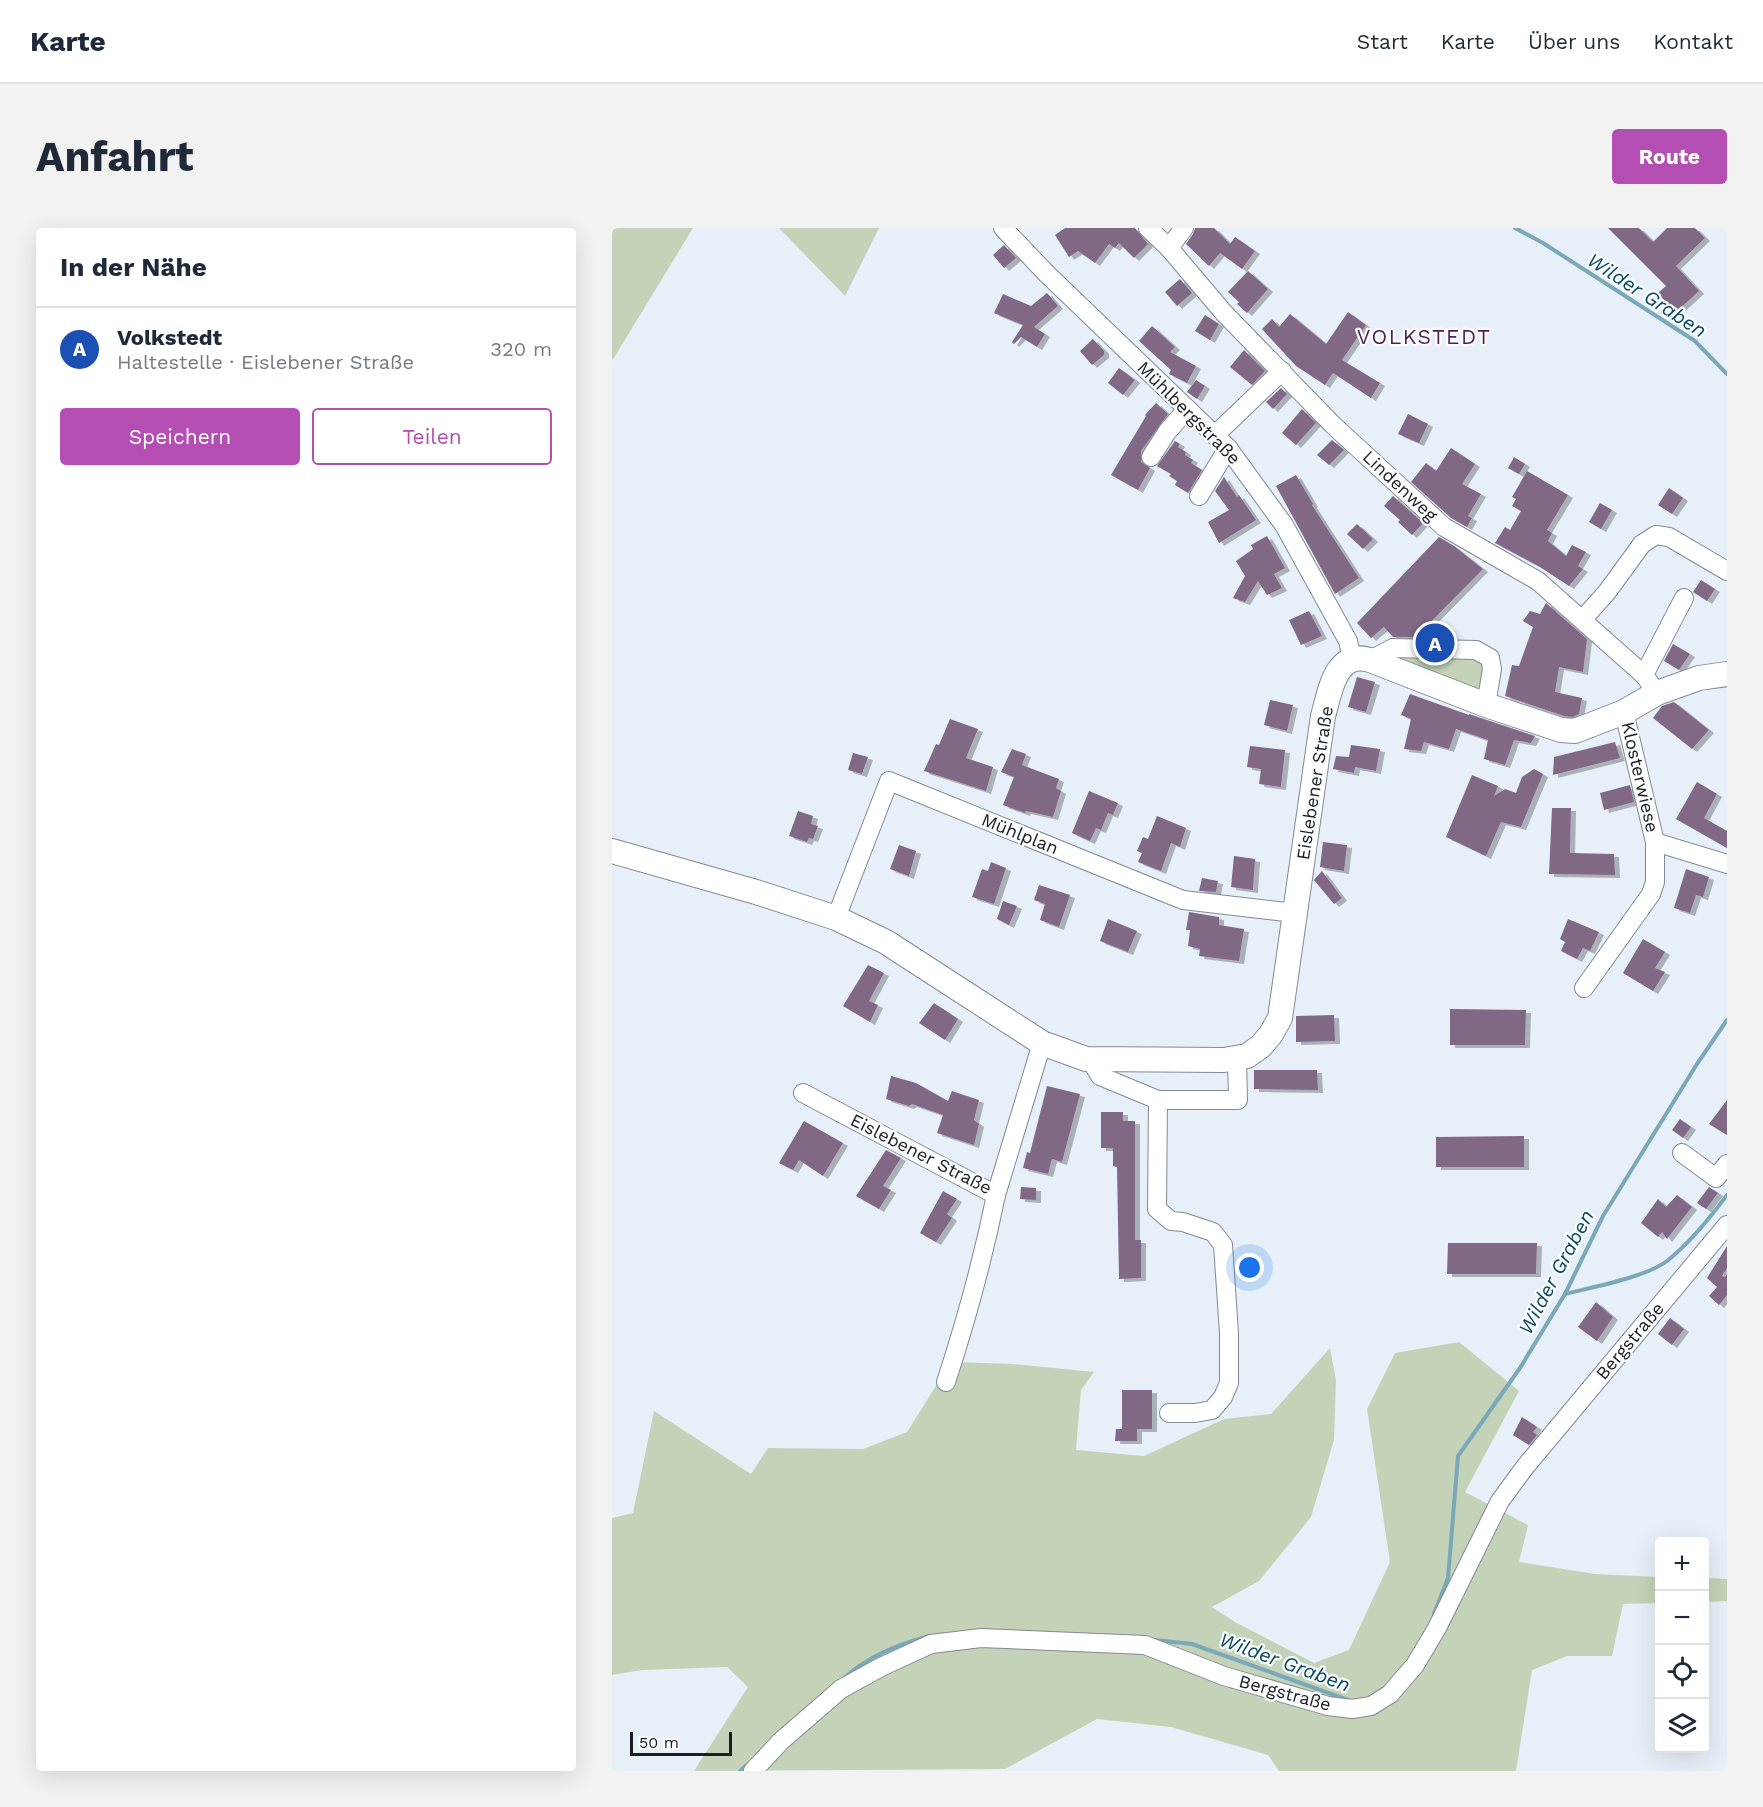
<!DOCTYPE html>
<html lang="de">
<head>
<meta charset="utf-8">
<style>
	:root { --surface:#fff; --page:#f2f2f3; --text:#1f2937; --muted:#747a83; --line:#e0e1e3; --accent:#b44eb3 }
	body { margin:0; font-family:"Work Sans",sans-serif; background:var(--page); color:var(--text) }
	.controls { position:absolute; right:18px; bottom:18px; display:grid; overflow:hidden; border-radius:6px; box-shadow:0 6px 24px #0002 }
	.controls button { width:54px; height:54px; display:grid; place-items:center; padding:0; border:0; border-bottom:2px solid var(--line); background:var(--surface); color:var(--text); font:30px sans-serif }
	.scale { position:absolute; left:18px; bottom:15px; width:102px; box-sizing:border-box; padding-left:6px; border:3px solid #1b1e21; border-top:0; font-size:16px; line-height:21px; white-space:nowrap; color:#1b1e21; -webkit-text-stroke:4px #fafcfe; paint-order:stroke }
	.you { position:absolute; left:638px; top:1040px; width:21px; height:21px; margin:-15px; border:4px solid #fff; border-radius:50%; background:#1a73e8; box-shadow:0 0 0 9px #1a73e833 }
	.badge { display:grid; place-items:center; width:39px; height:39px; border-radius:50%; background:var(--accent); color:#fff; font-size:20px; font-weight:700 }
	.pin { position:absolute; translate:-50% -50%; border:3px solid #fff; box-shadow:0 2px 6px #0006 }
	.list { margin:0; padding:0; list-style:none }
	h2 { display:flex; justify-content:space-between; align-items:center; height:78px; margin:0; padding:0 24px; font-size:26px }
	h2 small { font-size:20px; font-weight:400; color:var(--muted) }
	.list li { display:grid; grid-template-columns:39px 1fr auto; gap:18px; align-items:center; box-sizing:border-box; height:84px; padding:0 24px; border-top:2px solid var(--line) }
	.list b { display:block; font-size:22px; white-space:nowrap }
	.list p { margin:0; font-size:20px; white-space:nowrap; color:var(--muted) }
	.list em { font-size:20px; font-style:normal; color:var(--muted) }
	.actions { display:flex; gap:12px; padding:18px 24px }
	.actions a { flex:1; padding:14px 0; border:2px solid var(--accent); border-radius:6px; text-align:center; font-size:21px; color:var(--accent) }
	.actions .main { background:var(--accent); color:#fff }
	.icon { flex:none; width:33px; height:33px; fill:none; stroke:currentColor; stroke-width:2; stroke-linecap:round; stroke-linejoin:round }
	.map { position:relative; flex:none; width:1115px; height:1543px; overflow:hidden; border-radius:6px }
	header { display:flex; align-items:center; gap:36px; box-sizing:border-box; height:84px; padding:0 30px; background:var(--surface); border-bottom:2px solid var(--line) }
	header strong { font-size:28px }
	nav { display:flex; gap:33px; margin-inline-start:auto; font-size:21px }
	.intro { display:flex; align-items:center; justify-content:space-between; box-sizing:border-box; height:144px; padding:0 36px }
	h1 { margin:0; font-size:42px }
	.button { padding:15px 27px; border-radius:6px; background:var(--accent); color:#fff; font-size:21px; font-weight:700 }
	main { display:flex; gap:36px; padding:0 36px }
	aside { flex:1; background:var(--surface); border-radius:6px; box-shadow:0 6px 24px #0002 }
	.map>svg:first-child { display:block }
	.green { fill:#c4d3b7 }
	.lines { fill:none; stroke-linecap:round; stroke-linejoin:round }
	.stream { stroke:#7ba8b9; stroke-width:4 }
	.building { fill:#816785; filter:url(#shadow) }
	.minor-casing { stroke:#828a91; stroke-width:20 }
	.major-casing { stroke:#828a91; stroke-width:26 }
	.minor { stroke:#fff; stroke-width:18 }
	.major { stroke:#fff; stroke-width:24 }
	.labels { text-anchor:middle; stroke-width:4.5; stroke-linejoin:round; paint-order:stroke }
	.street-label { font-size:18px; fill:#1b1e21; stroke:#fafcfe }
	.water-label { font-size:20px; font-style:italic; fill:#09495d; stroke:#fafcfe }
	.quarter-label { font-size:21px; letter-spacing:1.5px; fill:#4f1f4f; stroke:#fafcfe }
</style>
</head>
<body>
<header>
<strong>Karte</strong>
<nav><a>Start</a><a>Karte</a><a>Über uns</a><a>Kontakt</a></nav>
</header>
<div class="intro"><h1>Anfahrt</h1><a class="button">Route</a></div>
<main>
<aside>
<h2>In der Nähe<small></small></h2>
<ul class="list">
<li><span class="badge" style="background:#1a4fb4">A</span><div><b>Volkstedt</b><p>Haltestelle · Eislebener Straße</p></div><em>320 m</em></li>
</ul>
<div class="actions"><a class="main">Speichern</a><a>Teilen</a></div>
</aside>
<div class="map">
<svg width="1115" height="1543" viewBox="0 0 1115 1543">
	<defs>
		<filter id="shadow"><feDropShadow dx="5" dy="3" stdDeviation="0" flood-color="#0004"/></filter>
	</defs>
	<rect width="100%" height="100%" fill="#e7f0f8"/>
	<g class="green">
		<path d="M0,0h81l-81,133z"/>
		<path d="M167,0h100l-34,68z"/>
		<path d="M808,426v7l28,1 2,-7 29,5 6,9 -5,18 -8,4 -84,-34z"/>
		<path d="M847,1114l60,49 -54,101 63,33 -9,37 76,12 64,3v26l-36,1 -11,52h-45l-35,14 -16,101h-237l-11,-16 -97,-28 -74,-8 -92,50 -311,2 54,-84 -21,-20 -85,3 -30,5v-157l21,-5 21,-102 97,63 17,-26 95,1 44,-17 44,-70 63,2 80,8 -13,18 -5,60 68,6 80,-37 47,-5 59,-66 6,32 -2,60 -23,77 -52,64 -47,26 23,15 79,41 35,-13 41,-88 -23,-153 28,-56z"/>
		<path d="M1093,1350l22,1v22l-22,1z"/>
	</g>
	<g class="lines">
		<g class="stream">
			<path d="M903,0l28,15 152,98 32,33"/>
			<path d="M953,1066c28,-7 81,-17 102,-33 23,-18 43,-43 60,-66"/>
			<path d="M822,1386l14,-36 10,-122 62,-88 45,-74 38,-78 94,-152 30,-44"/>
			<path d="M543,1412l37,4 156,56"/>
			<path d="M231,1451c25,-23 54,-34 86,-43"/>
			<path d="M128,1543l8,-7"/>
		</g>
	</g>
	<g class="building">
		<path d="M453,0h70l13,16 -14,14 -15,-15 -4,5 -6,-4 -14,19 -17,-12 -9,6 -14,-22z"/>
		<path d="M583,0h19l16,16 5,-7 20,14 -13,18 -22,-16 -11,13 -23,-22 7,-10z"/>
		<path d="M996,0h31l14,14 14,-14h28l10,10 -29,28 23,25 -24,22 -17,-20 8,-7z"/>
		<path d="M392,17l12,13 -12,10 -11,-13z"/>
		<path d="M636,43l20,18 -21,24 -10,-9 2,-2 -11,-10z"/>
		<path d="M568,51l12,14 -15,13 -12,-14z"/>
		<path d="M435,65l11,13 -24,21 11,7 -8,13 -16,-10 -7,7 -2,-2 11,-17 -29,-12 9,-19 28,12z"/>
		<path d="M736,84l18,13 -24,35 38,23 -9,15 -38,-25 -8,12 -29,-19 -34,-37 10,-10 7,8 11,-13 36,30z"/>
		<path d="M593,87l14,9 -9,16 -15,-9z"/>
		<path d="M540,98l23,21 -5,5 26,14 -9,17 -18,-9 2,-4 -32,-29z"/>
		<path d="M481,111l11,12v4l-12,10 -12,-14z"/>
		<path d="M632,122l21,21 -13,14 -22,-18z"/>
		<path d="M507,140l16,12 -12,15 -15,-12z"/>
		<path d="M584,152l9,6 -8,13 -10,-7z"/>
		<path d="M669,160l6,6 -14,15 -7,-7z"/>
		<path d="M544,175l12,11 -27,37v11l9,6 -12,22 -27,-15 35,-59 -1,-1z"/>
		<path d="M690,181l14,14 -20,22 -14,-12z"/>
		<path d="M796,186l20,10 -9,19 -21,-9z"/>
		<path d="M720,212l12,10 -15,15 -12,-10z"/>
		<path d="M563,213l5,3 -2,3 8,5 -1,3 8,5 -2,3 11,7 -14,23 -13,-8 2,-4 -8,-5 2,-2 -14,-8z"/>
		<path d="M839,220l24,16 -13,20 19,10 -13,22 4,2 -5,9 -16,-9 -40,-36 15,-19 10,8z"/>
		<path d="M902,229l11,7 -6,10 -11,-6z"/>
		<path d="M915,243l41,24 -21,35 5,3 -4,8 18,15 6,-11 14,7 -8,14 5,3 -14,17 -29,-19 -45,-24 10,-16 5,3 11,-19 -9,-5 4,-7 -4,-2z"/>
		<path d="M684,247l17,29 -1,1 47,73 -24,16 -59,-108z"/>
		<path d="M612,249l13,20 2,-2 17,25 -37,23 -11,-21 21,-12 -14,-19z"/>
		<path d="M1057,260l14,10 -11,16 -14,-9z"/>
		<path d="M781,268l30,27 -11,12 -14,-13 2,-2 -16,-14z"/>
		<path d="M988,275l12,7 -11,19 -12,-7z"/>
		<path d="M745,296l16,15 -10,10 -16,-15z"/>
		<path d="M655,308l18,32 -11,6 8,14 -15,7 -9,-14 -13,21 -12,-4 12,-22 -9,-15 17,-12 -2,-4z"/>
		<path d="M827,309l15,9 29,23 -67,68h-23l-9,-10 -13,11 -14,-15z"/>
		<path d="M1089,352l14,9 -8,12 -14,-9z"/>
		<path d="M934,375l41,36 -4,33 -24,-5 -4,25 27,6 -3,16 -6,3 -9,-1 -59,-20 7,-31 7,1 14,-39 -10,-6 7,-10 10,3z"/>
		<path d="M697,383l13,25 -21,9 -12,-25z"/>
		<path d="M1061,416l17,10 -11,16 -15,-9z"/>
		<path d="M745,449l18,5 -9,30 -18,-5z"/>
		<path d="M798,466l59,21v-1l66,22 -4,7 -17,-3 -9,25 -21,-6 4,-19 -32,-11 -7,20 -25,-7 -3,9 -17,-2 7,-30 -10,-4z"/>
		<path d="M658,472l23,5 -6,26 -23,-6z"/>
		<path d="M1062,474l35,28 -17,19 -39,-31 9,-12z"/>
		<path d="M338,491l28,10 -12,29 27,9 -7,24 -62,-20 12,-27 3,1z"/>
		<path d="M1003,514l5,16 -67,17 1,-18z"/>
		<path d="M739,517l29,4 -4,22 -21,-4 -1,6 -21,-4 3,-13 13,1z"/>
		<path d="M638,518l35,4 -4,37 -22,-3 2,-15 -14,-2z"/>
		<path d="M400,521l14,5 -4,11 37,14 -3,9 5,3 -8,26 -27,-6 -1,2 -22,-8 11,-28 -13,-5z"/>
		<path d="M241,525l15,4 -6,17 -14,-4z"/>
		<path d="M922,541l9,5 -22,53 -20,-5 -15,34 -40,-19 26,-62 26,11 -4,10 11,-7 11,4 6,-16z"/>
		<path d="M1085,554l20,12 -13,24 23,13v17l-51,-29z"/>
		<path d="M1018,557l4,17 -30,8 -4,-17z"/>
		<path d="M477,563l29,12 -5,12 -5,-2 -7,17 -5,-2 -6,13 -18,-8z"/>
		<path d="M940,580h19l-1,45 44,1 1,21 -66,-1z"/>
		<path d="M186,583l15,5 -2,8 7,2 -5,13 -4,-1 -2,4 -18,-6z"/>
		<path d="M545,588l29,12 -6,19 -9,-4 -10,28 -23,-9 4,-9 -5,-2 6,-14 5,2z"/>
		<path d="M711,614l24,3 -3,26 -24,-4z"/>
		<path d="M287,617l17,6 -7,25 -19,-7z"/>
		<path d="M622,628l21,3 -2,31 -22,-3z"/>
		<path d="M379,634l15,6 -12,36 -22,-7 10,-28 6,2z"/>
		<path d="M1074,641l23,8 -6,20 -7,-2 -6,18 -16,-5z"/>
		<path d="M710,643l20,27 -8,6 -20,-24z"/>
		<path d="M590,650l16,3 -2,11 -17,-1z"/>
		<path d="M427,657l31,10 -11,32 -19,-7 5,-16 -11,-4z"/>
		<path d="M391,673l14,5 -8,19 -12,-6z"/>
		<path d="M577,684l30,5v8l25,4 -5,32 -40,-5 1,-7 -12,-3 2,-16h-4z"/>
		<path d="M496,691l29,12 -9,21 -28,-11z"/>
		<path d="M956,691l31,13 -9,19 -7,-3 -6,11 -16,-8 4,-9 -5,-3z"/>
		<path d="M1031,711l22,13 -10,16 10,4 -12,19 -30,-18z"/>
		<path d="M256,737l16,8 -15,28 9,4 -8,17 -27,-16z"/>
		<path d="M322,775l24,16 -13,21 -26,-17z"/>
		<path d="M838,781l76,1 -1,35h-75z"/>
		<path d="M722,787l1,26 -39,1v-26z"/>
		<path d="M642,842h63l1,20 -64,-1z"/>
		<path d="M279,848l25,7 32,18 4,-10 27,9 -5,20 5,4 -5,21 -37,-12 6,-18 -31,-11 -3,2 -23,-7z"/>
		<path d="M435,858l33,8 -18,68 -10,-3 -4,15 -25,-6 4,-16 3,1z"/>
		<path d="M1115,872v35l-18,-11z"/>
		<path d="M489,884h22v9h12v119h6v38l-22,1 -2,-112 -4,-1v-18h-12z"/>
		<path d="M1068,891l11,8 -8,11 -11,-8z"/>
		<path d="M192,893l39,22 -20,33 -24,-16 -6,10 -14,-7z"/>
		<path d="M912,908v31h-88v-30z"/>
		<path d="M274,922l15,8 -18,28 8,4 -12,19 -23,-13z"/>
		<path d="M409,959l15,1v12l-16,-1z"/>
		<path d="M1097,959l9,6 -12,16 -9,-6z"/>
		<path d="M331,963l14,8 -10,15 5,4 -16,24 -16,-9z"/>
		<path d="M1065,967l15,12 -25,32 -5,-7 -4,5 -17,-14 17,-24 8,8z"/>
		<path d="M836,1015h89l-1,31h-89z"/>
		<path d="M1115,1018v22l-5,8 3,1 2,-3v21l-8,10 -10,-9 8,-9 -10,-9z"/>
		<path d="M984,1074l17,15 -16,24 -19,-14z"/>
		<path d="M1058,1090l14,11 -12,16 -14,-11z"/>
		<path d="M510,1162h30v39h-15v12h-22l1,-12h6z"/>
		<path d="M910,1189l15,10 -4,5 4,3 -8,10 -16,-10z"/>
	</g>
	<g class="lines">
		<defs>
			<g id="minor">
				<path d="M391,0l44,46 181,174 56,77 64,116 4,18"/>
				<path d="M536,0l21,20 55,65 109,112 111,102 94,54 106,94 13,18"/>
				<path d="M557,20l15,-20"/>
				<path d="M603,207l67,-64"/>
				<path d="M539,229l16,-25 20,-23"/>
				<path d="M587,268l29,-48"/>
				<path d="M970,392l25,-28 35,-48 14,-9 13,2 58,34"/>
				<path d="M758,432l23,-12 83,2 14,8 2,11 -6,36"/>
				<path d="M1032,447l40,-77"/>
				<path d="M1043,614l72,22"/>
				<path d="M224,690l53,-137 294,119 112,13"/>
				<path d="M972,760l67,-94 4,-12v-40l-31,-130"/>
				<path d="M478,831l10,17 58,24"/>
				<path d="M191,865l193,102 46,-152"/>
				<path d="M1070,925l34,25 11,-14"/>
				<path d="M334,1154c20,-61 37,-123 50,-187"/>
				<path d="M557,1185h26l17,-3 11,-13 6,-14v-50l-6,-88 -10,-13 -30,-10 -12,-1 -14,-12 1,-109h80l-1,-42"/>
				<path d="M141,1543l28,-30 60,-52 40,-22 50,-23 50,-6 164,7 79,31 104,30 24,3 19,-3 19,-12 25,-29 22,-37 63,-127 25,-34 202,-242"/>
			</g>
			<path id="major" d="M0,623l144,41 80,26 50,24 156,101 44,16 138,1 23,-4 14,-10 10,-12 9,-16 43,-302c7,-24 12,-66 47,-56l116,45 75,25 14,1 49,-19 33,-19 42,-15 28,-4"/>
		</defs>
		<use href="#minor" class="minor-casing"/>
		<use href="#major" class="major-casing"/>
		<use href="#minor" class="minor"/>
		<use href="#major" class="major"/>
	</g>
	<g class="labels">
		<g class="street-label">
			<text transform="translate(577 185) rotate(45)" y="6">Mühlbergstraße</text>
			<text transform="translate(788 258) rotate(43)" y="6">Lindenweg</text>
			<text transform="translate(1028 549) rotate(77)" y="6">Klosterwiese</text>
			<text transform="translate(703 555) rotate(-81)" y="6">Eislebener Straße</text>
			<text transform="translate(408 606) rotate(22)" y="6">Mühlplan</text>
			<text transform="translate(309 926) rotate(27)" y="6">Eislebener Straße</text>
			<text transform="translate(1018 1113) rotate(-50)" y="6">Bergstraße</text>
			<text transform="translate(673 1465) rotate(15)" y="6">Bergstraße</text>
		</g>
		<g class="water-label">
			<text transform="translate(1035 67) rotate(33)" y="7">Wilder Graben</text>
			<text transform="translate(944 1044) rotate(-62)" y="7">Wilder Graben</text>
			<text transform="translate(673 1434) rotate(20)" y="7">Wilder Graben</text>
		</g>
		<g class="quarter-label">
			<text x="812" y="116">VOLKSTEDT</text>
		</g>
	</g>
</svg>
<div class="controls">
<button>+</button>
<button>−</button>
<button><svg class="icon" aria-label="locate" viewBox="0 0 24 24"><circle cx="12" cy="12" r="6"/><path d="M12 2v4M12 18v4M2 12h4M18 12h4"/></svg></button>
<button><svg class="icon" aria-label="layers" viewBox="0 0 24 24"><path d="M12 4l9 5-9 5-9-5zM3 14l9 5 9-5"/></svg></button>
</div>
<div class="scale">50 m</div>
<div class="you"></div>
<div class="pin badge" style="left:823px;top:415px;background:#1a4fb4">A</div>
</div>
</main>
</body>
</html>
